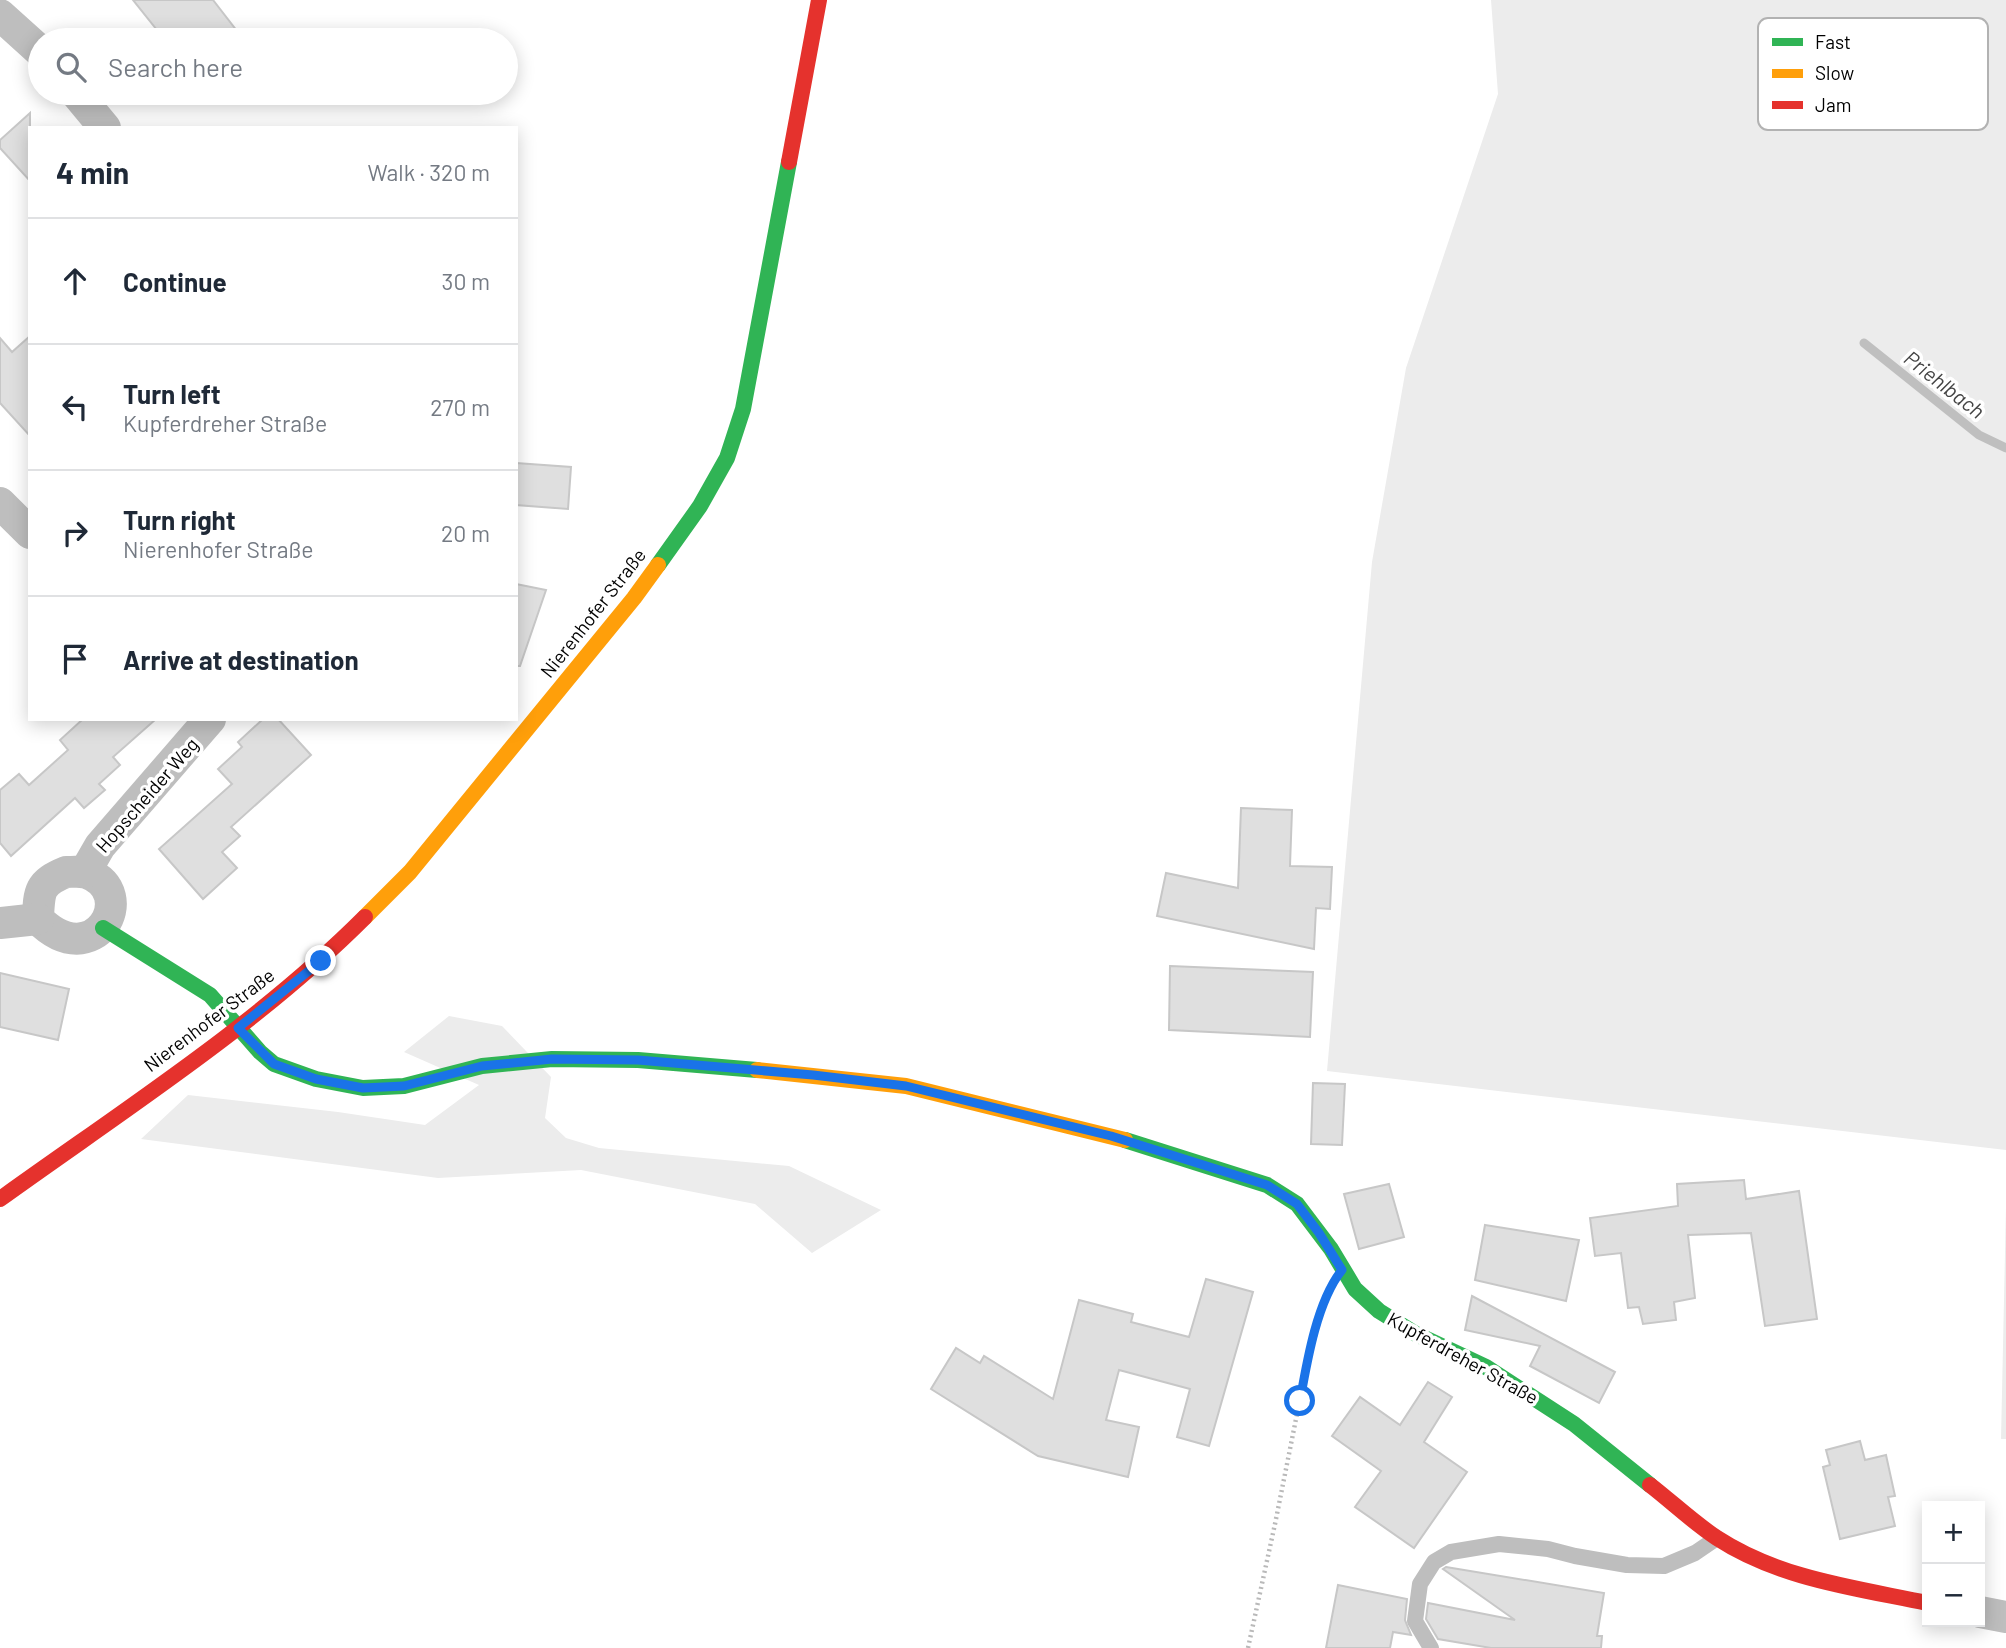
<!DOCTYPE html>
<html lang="en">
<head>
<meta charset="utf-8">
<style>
	:root { --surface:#fff; --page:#f2f2f3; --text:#1f2937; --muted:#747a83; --line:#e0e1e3 }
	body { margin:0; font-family:Barlow,sans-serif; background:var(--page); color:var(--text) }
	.controls { position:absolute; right:21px; bottom:21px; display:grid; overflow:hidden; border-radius:0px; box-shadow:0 4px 18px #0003 }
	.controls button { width:63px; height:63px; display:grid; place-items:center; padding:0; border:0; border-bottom:2px solid var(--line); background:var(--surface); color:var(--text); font:35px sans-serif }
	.stop { position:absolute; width:21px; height:21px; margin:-16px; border:5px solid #1a73e8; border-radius:50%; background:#fff }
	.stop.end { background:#1a73e8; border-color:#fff; box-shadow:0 2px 7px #0008 }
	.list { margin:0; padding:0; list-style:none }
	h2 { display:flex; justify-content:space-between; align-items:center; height:91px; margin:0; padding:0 28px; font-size:30px }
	h2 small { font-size:23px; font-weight:400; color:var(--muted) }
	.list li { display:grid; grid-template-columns:46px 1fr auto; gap:21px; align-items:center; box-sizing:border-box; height:126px; padding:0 28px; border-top:2px solid var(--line) }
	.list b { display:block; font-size:26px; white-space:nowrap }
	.list p { margin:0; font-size:23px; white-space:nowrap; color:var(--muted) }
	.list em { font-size:23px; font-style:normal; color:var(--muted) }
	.icon { flex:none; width:38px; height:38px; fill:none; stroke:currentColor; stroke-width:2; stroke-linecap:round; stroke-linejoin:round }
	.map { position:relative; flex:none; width:2006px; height:1648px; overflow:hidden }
	.search { position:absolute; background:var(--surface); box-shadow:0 4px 18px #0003; left:28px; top:28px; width:490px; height:77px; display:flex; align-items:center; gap:18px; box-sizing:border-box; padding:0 24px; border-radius:38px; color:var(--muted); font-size:26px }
	.panel { position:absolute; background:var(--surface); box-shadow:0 4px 18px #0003; left:28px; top:126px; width:490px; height:595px; border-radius:0px }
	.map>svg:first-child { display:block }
	.green { fill:#ececec }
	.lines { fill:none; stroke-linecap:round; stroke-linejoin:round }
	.stream { stroke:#bfbfbf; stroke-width:9 }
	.building { fill:#dfdfdf; stroke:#c7c7c7; stroke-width:2 }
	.path { stroke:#b9b9b9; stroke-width:4.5; stroke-dasharray:2 3.5; stroke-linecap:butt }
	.lane { stroke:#bebebe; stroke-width:16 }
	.street { stroke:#bebebe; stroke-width:32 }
	.fast { stroke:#30b455; stroke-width:16 }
	.slow { stroke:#ff9f0a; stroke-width:16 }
	.jam { stroke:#e5322d; stroke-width:16 }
	.route { stroke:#1a73e8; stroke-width:9 }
	.labels { text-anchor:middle; stroke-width:7; stroke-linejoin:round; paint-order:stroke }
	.street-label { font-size:19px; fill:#000; stroke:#fff }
	.water-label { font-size:21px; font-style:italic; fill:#444; stroke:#fff }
	.key { fill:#fff; stroke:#b2b2b2; stroke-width:2 }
	.key-label { font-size:19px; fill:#000 }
</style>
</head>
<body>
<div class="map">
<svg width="2006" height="1648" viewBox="0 0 2006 1648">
	<rect width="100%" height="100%" fill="#fff"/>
	<g class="green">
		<path d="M1491,0h515v1150l-679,-79 45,-509 34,-194 92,-274z"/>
		<path d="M449,1016l53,10 49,51 -6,41 21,20 33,10 190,18 92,44 -69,43 -57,-49 -174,-34 -143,8 -297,-39 47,-44 150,17 87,13 54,-40 -75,-33z"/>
		<path d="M2006,1207v232h-5z"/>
	</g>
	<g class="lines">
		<path class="stream" d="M1864,343l115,92 27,13"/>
	</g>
	<g class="building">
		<path d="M133,0h80l31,40h-79z"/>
		<path d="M30,113v68l-30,-33v-8z"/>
		<path d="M30,336v100l-30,-33v-65l12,14z"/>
		<path d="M516,463l55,4 -3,42 -52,-4z"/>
		<path d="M516,584l30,6 -26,76h-4z"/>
		<path d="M83,719h73l-43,38 7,8 -21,19 6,6 -21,18 -9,-10 -64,58 -11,-13v-53l19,-16 10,11 39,-35 -8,-10z"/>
		<path d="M263,719h15l33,36 -80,72 9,9 -18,16 15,16 -34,31 -44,-50 73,-65 -14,-15 24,-22 -4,-5z"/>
		<path d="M1241,808l51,2 -2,56 42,1 -2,42 -14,-1 -2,41 -157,-33 9,-43 72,15z"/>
		<path d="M1170,966l143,6 -3,65 -141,-7z"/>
		<path d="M0,973l69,16 -11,51 -58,-13z"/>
		<path d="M1313,1083l32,1 -3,61 -31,-1z"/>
		<path d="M1744,1180l2,19 53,-8 18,128 -52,7 -14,-93 -63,2 7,63 -21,4 2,18 -33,4 -4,-17 -11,1 -7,-55 -26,3 -5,-38 88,-12 -1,-22z"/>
		<path d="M1389,1184l15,53 -45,12 -15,-55z"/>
		<path d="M1485,1225l94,15 -13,61 -91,-21z"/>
		<path d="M1206,1279l47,13 -44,154 -32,-9 13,-48 -71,-19 -13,50 33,7 -11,50 -90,-21 -107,-67 25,-41 24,15 4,-7 69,43 26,-99 54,14 -2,8 58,15z"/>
		<path d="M1472,1296l143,76 -16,31 -69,-37 10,-20 -75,-16z"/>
		<path d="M1428,1382l24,15 -28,45 43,30 -53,76 -59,-41 26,-36 -49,-35 28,-39 40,28z"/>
		<path d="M1860,1441l5,19 21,-5 9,41 -7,1 7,29 -55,13 -17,-72 7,-2 -4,-15z"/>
		<path d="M1446,1567l158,26 -7,43h5l-1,12h-110l-53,-9 -12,-20 2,-16 87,17 -72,-51z"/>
		<path d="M1338,1585l69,14 -2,21 6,15 -18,-3 -3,16h-64z"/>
	</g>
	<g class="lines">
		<path class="path" d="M1248,1648l27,-124 31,-155 18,-65"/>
		<path class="lane" d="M1431,1648l-16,-27 5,-37 14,-22 17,-10 48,-8 49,5 27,7 52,9 37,1 31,-13 22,-15"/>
		<g class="street">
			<path d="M0,15l40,36"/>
			<path d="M76,93l29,35"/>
			<path d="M0,503l30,30"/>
			<path d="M66,872c7,0 15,-1 21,1 54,20 7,103 -49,46 1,-28 1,-36 28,-47z"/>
			<path d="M85,872l15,-26 110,-127"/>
			<path d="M0,923l38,-4"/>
			<path d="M1980,1612l26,5"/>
		</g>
		<g class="fast">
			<path d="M658,565l42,-59 27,-48 16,-49 46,-247"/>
			<path d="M103,928l107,67 50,57 14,12 42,15 47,9 41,-2 78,-20 70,-7 86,1 119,10"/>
			<path d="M1125,1140l142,45 30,19 34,45 24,40 24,22 37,23 70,33 88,57 76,61"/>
		</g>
		<g class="slow">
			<path d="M365,917l45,-45 224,-274 24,-33"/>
			<path d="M757,1070l149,16 219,54"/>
		</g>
		<g class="jam">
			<path d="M789,162l30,-162"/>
			<path d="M0,1199c125,-90 257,-174 365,-282"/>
			<path d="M1650,1485c22,17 44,38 67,53 63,41 139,50 210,65"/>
		</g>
	</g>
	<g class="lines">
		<path class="route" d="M321,961l-83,67 36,36 42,15 47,9 41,-2 78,-20 70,-7 86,1 175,15 93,11 205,50 156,49 30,19 22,29 23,37c-25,31 -35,91 -42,131"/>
	</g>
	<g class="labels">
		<g class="street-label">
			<text transform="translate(593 613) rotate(-52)" y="7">Nierenhofer Straße</text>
			<text transform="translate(147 795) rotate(-49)" y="7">Hopscheider Weg</text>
			<text transform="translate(209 1020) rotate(-37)" y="7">Nierenhofer Straße</text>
			<text transform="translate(1463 1358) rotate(29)" y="7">Kupferdreher Straße</text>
		</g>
		<g class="water-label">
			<text transform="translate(1944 385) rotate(38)" y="7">Priehlbach</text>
		</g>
	</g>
	<rect x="1758" y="18" width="230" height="112" rx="10" class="key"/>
	<rect x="1772" y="38" width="31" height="8" fill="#30b455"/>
	<rect x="1772" y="69" width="31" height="9" fill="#ff9f0a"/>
	<rect x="1772" y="101" width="31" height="8" fill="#e5322d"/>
	<g class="key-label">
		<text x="1815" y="49">Fast</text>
		<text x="1815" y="80">Slow</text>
		<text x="1815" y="112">Jam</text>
	</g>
</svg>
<div class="controls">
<button>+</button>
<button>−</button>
</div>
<div class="stop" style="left:1300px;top:1401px"></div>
<div class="stop end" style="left:321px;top:961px"></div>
<div class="search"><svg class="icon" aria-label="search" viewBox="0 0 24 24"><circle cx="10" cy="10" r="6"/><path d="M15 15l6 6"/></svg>Search here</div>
<section class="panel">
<h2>4 min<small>Walk · 320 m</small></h2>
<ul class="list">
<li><svg class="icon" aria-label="ahead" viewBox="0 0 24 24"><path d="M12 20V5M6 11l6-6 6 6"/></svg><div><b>Continue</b></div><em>30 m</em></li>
<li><svg class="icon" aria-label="left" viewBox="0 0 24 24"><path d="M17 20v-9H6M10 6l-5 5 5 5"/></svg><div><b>Turn left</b><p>Kupferdreher Straße</p></div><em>270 m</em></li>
<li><svg class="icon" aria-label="right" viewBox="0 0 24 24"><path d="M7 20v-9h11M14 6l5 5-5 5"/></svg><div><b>Turn right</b><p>Nierenhofer Straße</p></div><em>20 m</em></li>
<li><svg class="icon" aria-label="arrive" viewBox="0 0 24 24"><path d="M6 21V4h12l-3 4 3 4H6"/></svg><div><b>Arrive at destination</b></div></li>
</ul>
</section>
</div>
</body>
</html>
